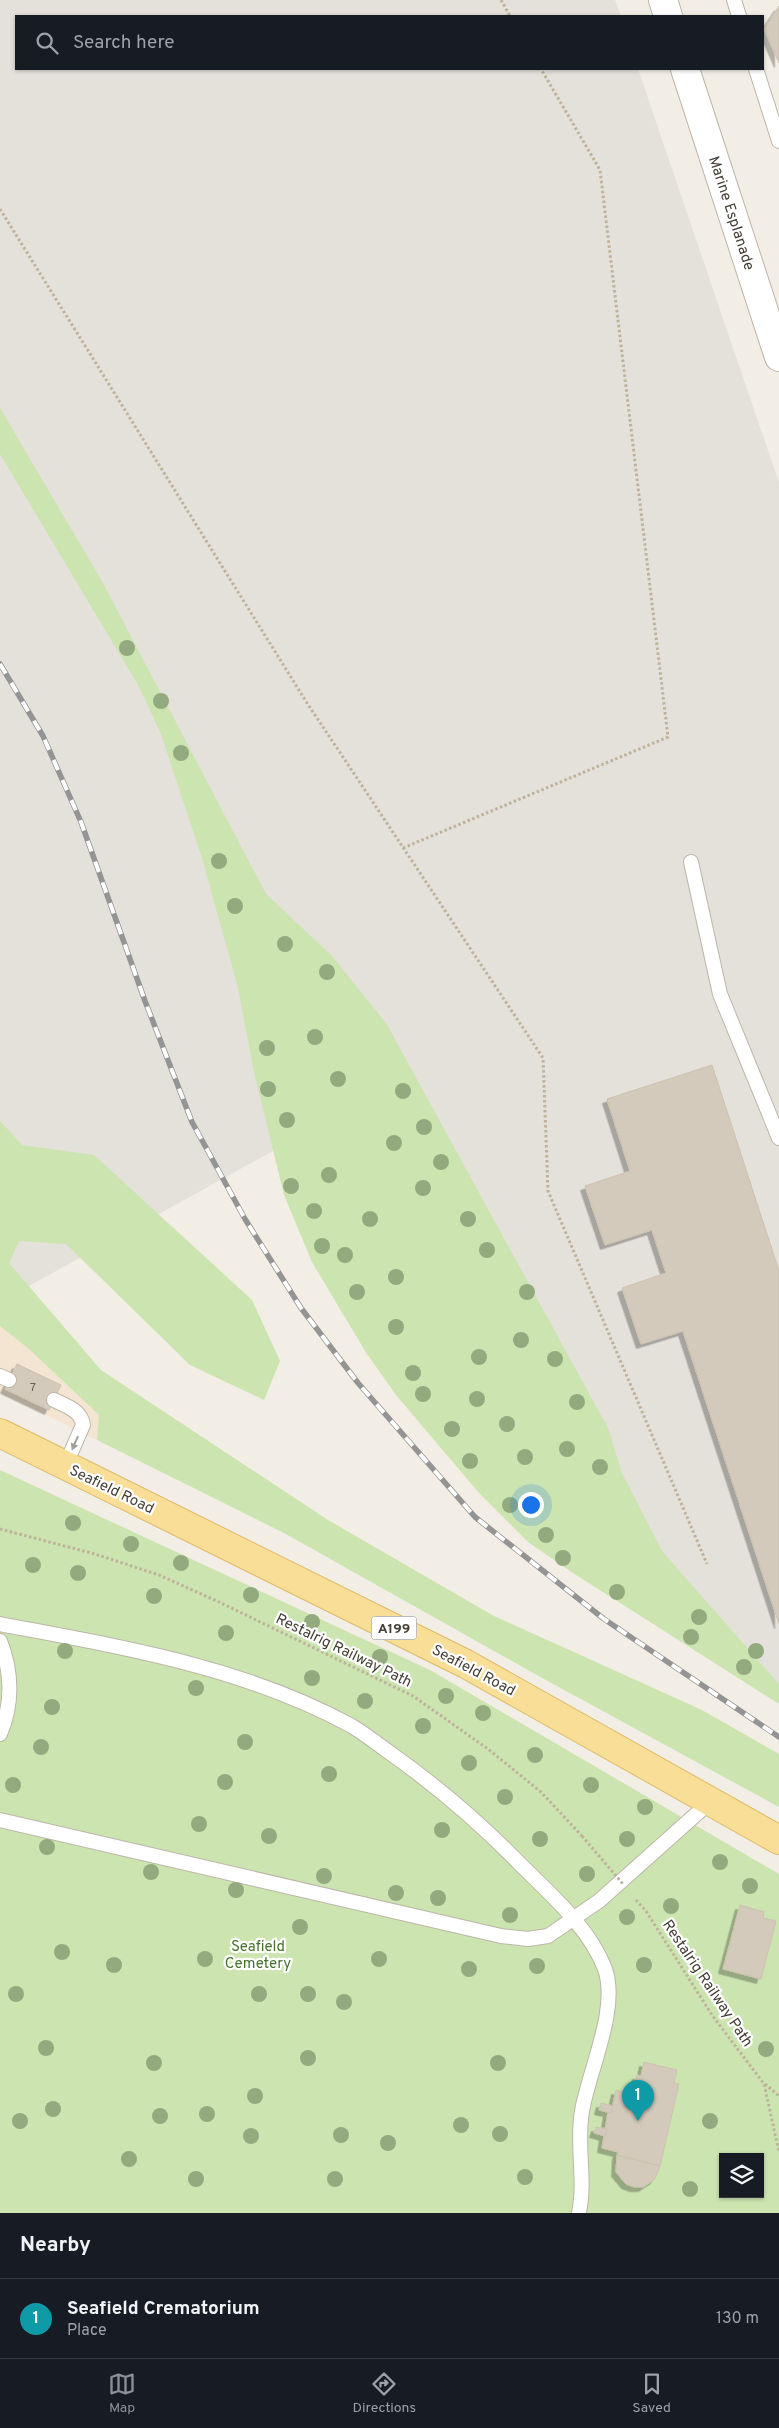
<!DOCTYPE html>
<html lang="en">
<head>
<meta charset="utf-8">
<style>
	:root { --surface:#171b24; --page:#242831; --text:#f1f3f6; --muted:#9ea1a6; --line:#363941; --accent:#8c9099 }
	body { margin:0; font-family:Overpass,sans-serif; background:var(--page); color:var(--text) }
	.controls { position:absolute; right:15px; bottom:15px; display:grid; overflow:hidden; border-radius:0px; box-shadow:0 1px 4px #0004 }
	.controls button { width:45px; height:45px; display:grid; place-items:center; padding:0; border:0; border-bottom:1px solid var(--line); background:var(--surface); color:var(--text); font:25px sans-serif }
	.you { position:absolute; left:530px; top:1504px; width:18px; height:18px; margin:-12px; border:4px solid #fff; border-radius:50%; background:#1a73e8; box-shadow:0 0 0 8px #1a73e833 }
	.badge { display:grid; place-items:center; width:32px; height:32px; border-radius:50%; background:var(--accent); color:#fff; font-size:16px; font-weight:700 }
	.pin { position:absolute; translate:-50% -41px; filter:drop-shadow(0 1px 2px #0008) }
	.pin::after { content:''; position:absolute; top:26px; width:18px; height:15px; background:inherit; clip-path:polygon(0 0,100% 0,50% 100%) }
	.list { margin:0; padding:0; list-style:none }
	h2 { display:flex; justify-content:space-between; align-items:center; height:65px; margin:0; padding:0 20px; font-size:21px }
	h2 small { font-size:16px; font-weight:400; color:var(--muted) }
	.list li { display:grid; grid-template-columns:32px 1fr auto; gap:15px; align-items:center; box-sizing:border-box; height:80px; padding:0 20px; border-top:1px solid var(--line) }
	.list b { display:block; font-size:19px; white-space:nowrap }
	.list p { margin:0; font-size:16px; white-space:nowrap; color:var(--muted) }
	.list em { font-size:16px; font-style:normal; color:var(--muted) }
	.icon { flex:none; width:28px; height:28px; fill:none; stroke:currentColor; stroke-width:2; stroke-linecap:round; stroke-linejoin:round }
	.map { position:relative; flex:none; width:779px; height:2213px; overflow:hidden }
	.search { position:absolute; background:var(--surface); box-shadow:0 1px 4px #0004; left:15px; right:15px; top:15px; height:55px; display:flex; align-items:center; gap:12px; box-sizing:border-box; padding:0 18px; border-radius:0px; color:var(--muted); font-size:19px }
	.sheet { height:145px; background:var(--surface) }
	nav { display:flex; justify-content:space-around; align-items:center; box-sizing:border-box; height:70px; border-top:1px solid var(--line); background:var(--surface); font-size:14px; color:var(--muted) }
	nav a { display:grid; justify-items:center; gap:2px }
	nav .on { color:var(--accent) }
	.map>svg:first-child { display:block }
	.commercial { fill:#f3e5d1 }
	.industrial { fill:#e4e0da }
	.green { fill:#cce4b0; fill-rule:evenodd }
	.building { fill:#d3cabb; stroke:#cdc2af; filter:url(#shadow) }
	.lines { fill:none; stroke-linecap:round; stroke-linejoin:round }
	.lane-casing { stroke:#bdb6a8; stroke-width:16 }
	.street-casing { stroke:#bdb6a8; stroke-width:30 }
	.primary-casing { stroke:#ddbb68; stroke-width:30 }
	.path { stroke:#beb29a; stroke-width:3; stroke-dasharray:2.5 2.5; stroke-linecap:butt }
	.lane { stroke:#fff; stroke-width:14 }
	.street { stroke:#fff; stroke-width:28 }
	.primary { stroke:#f9de97; stroke-width:28 }
	.rail-casing { stroke:#949494; stroke-width:5.5 }
	.rail { stroke:#fff; stroke-width:4; stroke-dasharray:11; stroke-linecap:butt }
	.path-bridge { stroke:#beb29a; stroke-width:3; stroke-dasharray:2.5 2.5; stroke-linecap:butt }
	.tree { fill:#93aa7f }
	.oneway { fill:#a29e9a }
	.labels { text-anchor:middle; stroke-width:4.5; stroke-linejoin:round; paint-order:stroke }
	.number-label { font-size:12px; fill:#686156 }
	.shield { fill:#fff; stroke:#7c7872; stroke-width:1 }
	.shield-label { font-size:14px; font-weight:bold; fill:#443e35 }
	.street-label { font-size:15px; fill:#443e35; stroke:#fff }
	.park-label { font-size:15px; fill:#45722c; stroke:#fff }
</style>
</head>
<body>
<div class="map">
<svg width="779" height="2213" viewBox="0 0 779 2213">
	<defs>
		<filter id="shadow"><feDropShadow dx="-4.5" dy="4.5" stdDeviation="0" flood-color="#0004"/></filter>
	</defs>
	<rect width="100%" height="100%" fill="#f2eee5"/>
	<path class="commercial" d="M0,1326l30,24 69,65 -2,25 -97,-48z"/>
	<path class="industrial" d="M0,0h615l6,16h-605v53h622l141,414v1201l-119,-133 -275,-462 -385,213z"/>
	<g class="green">
		<path d="M0,408l103,175 163,311 65,61 55,68 222,405 14,45 40,78 117,133v20l-206,-131 -45,-31 -49,-49 -83,-98 -29,-41 -33,-55 -22,-37 -28,-67 -30,-123 -16,-84 -36,-130 -41,-124 -23,-49 -138,-231z"/>
		<path d="M0,1121l22,24 72,10 158,145 28,61 -16,39 -74,-35 -124,-121 -47,-3 -10,22 92,107 227,150 166,96 208,94 77,44v53l-235,-128 -260,-146 -187,-93 2,-25 -69,-65 -30,-24z"/>
		<path d="M0,1470l430,200 349,204v339h-779zM723,2157h37v37h-37z"/>
	</g>
	<g class="building">
		<path d="M779,6v57l-15,-34z"/>
		<path d="M712,1065l67,206v353l-96,-293 -42,13 -19,-56 44,-15 -14,-43 -47,15 -20,-59 45,-15 -23,-72z"/>
		<path d="M17,1364l44,21 -12,25 -44,-21z"/>
		<path d="M740,1905l24,7 -1,6 13,3 -15,58 -38,-10z"/>
		<path d="M644,2062l33,8 -3,13 5,1 -19,82 -43,-11 1,-3 -16,-4 6,-36 3,1 5,-23 17,4 4,-19 4,1z"/>
		<path d="M601,2103l12,3 -2,7 -12,-3z"/>
		<path d="M596,2127l11,2 -2,7 -11,-3z"/>
		<path d="M617,2155l43,11 -5,13 -12,8h-9l-8,-3 -10,-12z"/>
	</g>
	<g class="lines">
		<defs>
			<g id="lane">
				<path d="M734,0l5,16"/>
				<path d="M756,69l23,72"/>
				<path d="M691,862l29,132 59,144"/>
				<path d="M0,1376l9,4"/>
				<path d="M54,1400c12,6 27,10 29,25l-18,41"/>
				<path d="M0,1624c120,23 241,42 350,101 12,7 24,16 36,25 47,33 93,72 133,113 31,31 70,64 86,106 14,40 -16,101 -23,142 -6,34 4,68 -3,102"/>
				<path d="M0,1641c12,30 13,63 0,93"/>
				<path d="M0,1820l501,116 27,3 20,-3 51,-35 112,-100"/>
			</g>
			<g id="street">
				<path d="M663,0l5,16"/>
				<path d="M685,69l94,288"/>
			</g>
			<path id="primary" d="M0,1433l466,231 313,176"/>
		</defs>
		<use href="#lane" class="lane-casing"/>
		<use href="#street" class="street-casing"/>
		<use href="#primary" class="primary-casing"/>
		<g class="path">
			<path d="M501,0l9,16"/>
			<path d="M0,209l307,494 236,355 5,133 159,373"/>
			<path d="M403,848l265,-111 -68,-567 -59,-101"/>
			<path d="M0,1529l95,25 64,21 60,27 194,94 75,53 53,43 41,44"/>
			<path d="M636,1900l10,11 66,104 52,69 15,68"/>
			<path d="M765,2084l14,12"/>
		</g>
		<use href="#lane" class="lane"/>
		<use href="#street" class="street"/>
		<use href="#primary" class="primary"/>
		<defs>
			<path id="rail" d="M0,664l43,72 38,86 64,179 47,121 53,97 56,89 57,75 117,134 129,102 175,118"/>
		</defs>
		<use href="#rail" class="rail-casing"/>
		<use href="#rail" class="rail"/>
		<path class="path-bridge" d="M582,1836l41,48"/>
	</g>
	<g class="tree">
		<circle cx="127" cy="648" r="8"/>
		<circle cx="161" cy="701" r="8"/>
		<circle cx="181" cy="753" r="8"/>
		<circle cx="219" cy="861" r="8"/>
		<circle cx="235" cy="906" r="8"/>
		<circle cx="285" cy="944" r="8"/>
		<circle cx="327" cy="972" r="8"/>
		<circle cx="315" cy="1037" r="8"/>
		<circle cx="267" cy="1048" r="8"/>
		<circle cx="338" cy="1079" r="8"/>
		<circle cx="268" cy="1089" r="8"/>
		<circle cx="403" cy="1091" r="8"/>
		<circle cx="287" cy="1120" r="8"/>
		<circle cx="424" cy="1127" r="8"/>
		<circle cx="394" cy="1143" r="8"/>
		<circle cx="441" cy="1162" r="8"/>
		<circle cx="329" cy="1175" r="8"/>
		<circle cx="291" cy="1186" r="8"/>
		<circle cx="423" cy="1188" r="8"/>
		<circle cx="314" cy="1211" r="8"/>
		<circle cx="370" cy="1219" r="8"/>
		<circle cx="468" cy="1219" r="8"/>
		<circle cx="322" cy="1246" r="8"/>
		<circle cx="487" cy="1250" r="8"/>
		<circle cx="345" cy="1255" r="8"/>
		<circle cx="396" cy="1277" r="8"/>
		<circle cx="357" cy="1292" r="8"/>
		<circle cx="527" cy="1292" r="8"/>
		<circle cx="396" cy="1327" r="8"/>
		<circle cx="521" cy="1340" r="8"/>
		<circle cx="479" cy="1357" r="8"/>
		<circle cx="555" cy="1359" r="8"/>
		<circle cx="413" cy="1373" r="8"/>
		<circle cx="423" cy="1394" r="8"/>
		<circle cx="477" cy="1399" r="8"/>
		<circle cx="577" cy="1402" r="8"/>
		<circle cx="507" cy="1424" r="8"/>
		<circle cx="452" cy="1429" r="8"/>
		<circle cx="567" cy="1449" r="8"/>
		<circle cx="525" cy="1457" r="8"/>
		<circle cx="470" cy="1461" r="8"/>
		<circle cx="600" cy="1467" r="8"/>
		<circle cx="510" cy="1505" r="8"/>
		<circle cx="73" cy="1523" r="8"/>
		<circle cx="546" cy="1535" r="8"/>
		<circle cx="131" cy="1544" r="8"/>
		<circle cx="563" cy="1558" r="8"/>
		<circle cx="181" cy="1563" r="8"/>
		<circle cx="33" cy="1565" r="8"/>
		<circle cx="78" cy="1573" r="8"/>
		<circle cx="617" cy="1592" r="8"/>
		<circle cx="251" cy="1595" r="8"/>
		<circle cx="154" cy="1596" r="8"/>
		<circle cx="699" cy="1617" r="8"/>
		<circle cx="312" cy="1622" r="8"/>
		<circle cx="226" cy="1633" r="8"/>
		<circle cx="691" cy="1637" r="8"/>
		<circle cx="65" cy="1651" r="8"/>
		<circle cx="756" cy="1651" r="8"/>
		<circle cx="380" cy="1657" r="8"/>
		<circle cx="744" cy="1667" r="8"/>
		<circle cx="312" cy="1678" r="8"/>
		<circle cx="196" cy="1688" r="8"/>
		<circle cx="446" cy="1696" r="8"/>
		<circle cx="365" cy="1701" r="8"/>
		<circle cx="52" cy="1707" r="8"/>
		<circle cx="483" cy="1713" r="8"/>
		<circle cx="423" cy="1726" r="8"/>
		<circle cx="245" cy="1742" r="8"/>
		<circle cx="41" cy="1747" r="8"/>
		<circle cx="535" cy="1755" r="8"/>
		<circle cx="469" cy="1763" r="8"/>
		<circle cx="329" cy="1774" r="8"/>
		<circle cx="225" cy="1782" r="8"/>
		<circle cx="13" cy="1785" r="8"/>
		<circle cx="591" cy="1785" r="8"/>
		<circle cx="505" cy="1797" r="8"/>
		<circle cx="645" cy="1807" r="8"/>
		<circle cx="199" cy="1824" r="8"/>
		<circle cx="442" cy="1830" r="8"/>
		<circle cx="269" cy="1836" r="8"/>
		<circle cx="540" cy="1839" r="8"/>
		<circle cx="627" cy="1839" r="8"/>
		<circle cx="47" cy="1847" r="8"/>
		<circle cx="720" cy="1862" r="8"/>
		<circle cx="151" cy="1872" r="8"/>
		<circle cx="587" cy="1874" r="8"/>
		<circle cx="324" cy="1876" r="8"/>
		<circle cx="750" cy="1886" r="8"/>
		<circle cx="236" cy="1890" r="8"/>
		<circle cx="396" cy="1893" r="8"/>
		<circle cx="438" cy="1898" r="8"/>
		<circle cx="671" cy="1906" r="8"/>
		<circle cx="510" cy="1915" r="8"/>
		<circle cx="627" cy="1917" r="8"/>
		<circle cx="300" cy="1927" r="8"/>
		<circle cx="62" cy="1952" r="8"/>
		<circle cx="205" cy="1959" r="8"/>
		<circle cx="379" cy="1959" r="8"/>
		<circle cx="114" cy="1965" r="8"/>
		<circle cx="644" cy="1965" r="8"/>
		<circle cx="537" cy="1966" r="8"/>
		<circle cx="469" cy="1969" r="8"/>
		<circle cx="16" cy="1994" r="8"/>
		<circle cx="259" cy="1994" r="8"/>
		<circle cx="308" cy="1994" r="8"/>
		<circle cx="344" cy="2002" r="8"/>
		<circle cx="46" cy="2048" r="8"/>
		<circle cx="766" cy="2049" r="8"/>
		<circle cx="308" cy="2058" r="8"/>
		<circle cx="154" cy="2063" r="8"/>
		<circle cx="498" cy="2063" r="8"/>
		<circle cx="255" cy="2096" r="8"/>
		<circle cx="53" cy="2109" r="8"/>
		<circle cx="207" cy="2114" r="8"/>
		<circle cx="160" cy="2116" r="8"/>
		<circle cx="20" cy="2121" r="8"/>
		<circle cx="710" cy="2121" r="8"/>
		<circle cx="461" cy="2125" r="8"/>
		<circle cx="500" cy="2134" r="8"/>
		<circle cx="341" cy="2135" r="8"/>
		<circle cx="251" cy="2136" r="8"/>
		<circle cx="388" cy="2143" r="8"/>
		<circle cx="129" cy="2159" r="8"/>
		<circle cx="525" cy="2177" r="8"/>
		<circle cx="196" cy="2179" r="8"/>
		<circle cx="335" cy="2179" r="8"/>
		<circle cx="690" cy="2189" r="8"/>
	</g>
	<defs><path id="oneway-solid" d="M-6-.8H1V-3.2L6.5 0L1 3.2V.8H-6Z" transform="scale(1.25)"/></defs>
	<use class="oneway" href="#oneway-solid" transform="translate(75 1443) rotate(114)"/>
	<g class="labels">
		<g class="number-label">
			<text x="33" y="1391">7</text>
		</g>
		<rect class="shield" x="371.5" y="1616.5" width="45" height="23" rx="4"/>
		<g class="shield-label">
			<text x="394" y="1633">A199</text>
		</g>
		<g class="street-label">
			<text transform="translate(732 213) rotate(72)" y="5">Marine Esplanade</text>
			<text transform="translate(112 1489) rotate(26)" y="5">Seafield Road</text>
			<text transform="translate(344 1650) rotate(26)" y="5">Restalrig Railway Path</text>
			<text transform="translate(474 1670) rotate(28)" y="5">Seafield Road</text>
			<text transform="translate(708 1983) rotate(56)" y="5">Restalrig Railway Path</text>
		</g>
		<g class="park-label">
			<text x="258" y="1951">Seafield<tspan x="258" dy="17">Cemetery</tspan></text>
		</g>
	</g>
</svg>
<div class="controls">
<button><svg class="icon" aria-label="layers" viewBox="0 0 24 24"><path d="M12 4l9 5-9 5-9-5zM3 14l9 5 9-5"/></svg></button>
</div>
<div class="you"></div>
<div class="pin badge" style="left:638px;top:2121px;background:#0f9aa8">1</div>
<div class="search"><svg class="icon" aria-label="search" viewBox="0 0 24 24"><circle cx="10" cy="10" r="6"/><path d="M15 15l6 6"/></svg>Search here</div>
</div>
<section class="sheet">
<h2>Nearby<small></small></h2>
<ul class="list">
<li><span class="badge" style="background:#0f9aa8">1</span><div><b>Seafield Crematorium</b><p>Place</p></div><em>130 m</em></li>
</ul>
</section>
<nav>
<a class="on"><svg class="icon" aria-label="map" viewBox="0 0 24 24"><path d="M3 6l6-2 6 2 6-2v14l-6 2-6-2-6 2zM9 4v14M15 6v14"/></svg>Map</a>
<a><svg class="icon" aria-label="directions" viewBox="0 0 24 24"><path d="M12 3l9 9-9 9-9-9zM9 14v-3h6M13 9l2 2-2 2"/></svg>Directions</a>
<a><svg class="icon" aria-label="saved" viewBox="0 0 24 24"><path d="M7 4h10v16l-5-4-5 4z"/></svg>Saved</a>
</nav>
</body>
</html>
